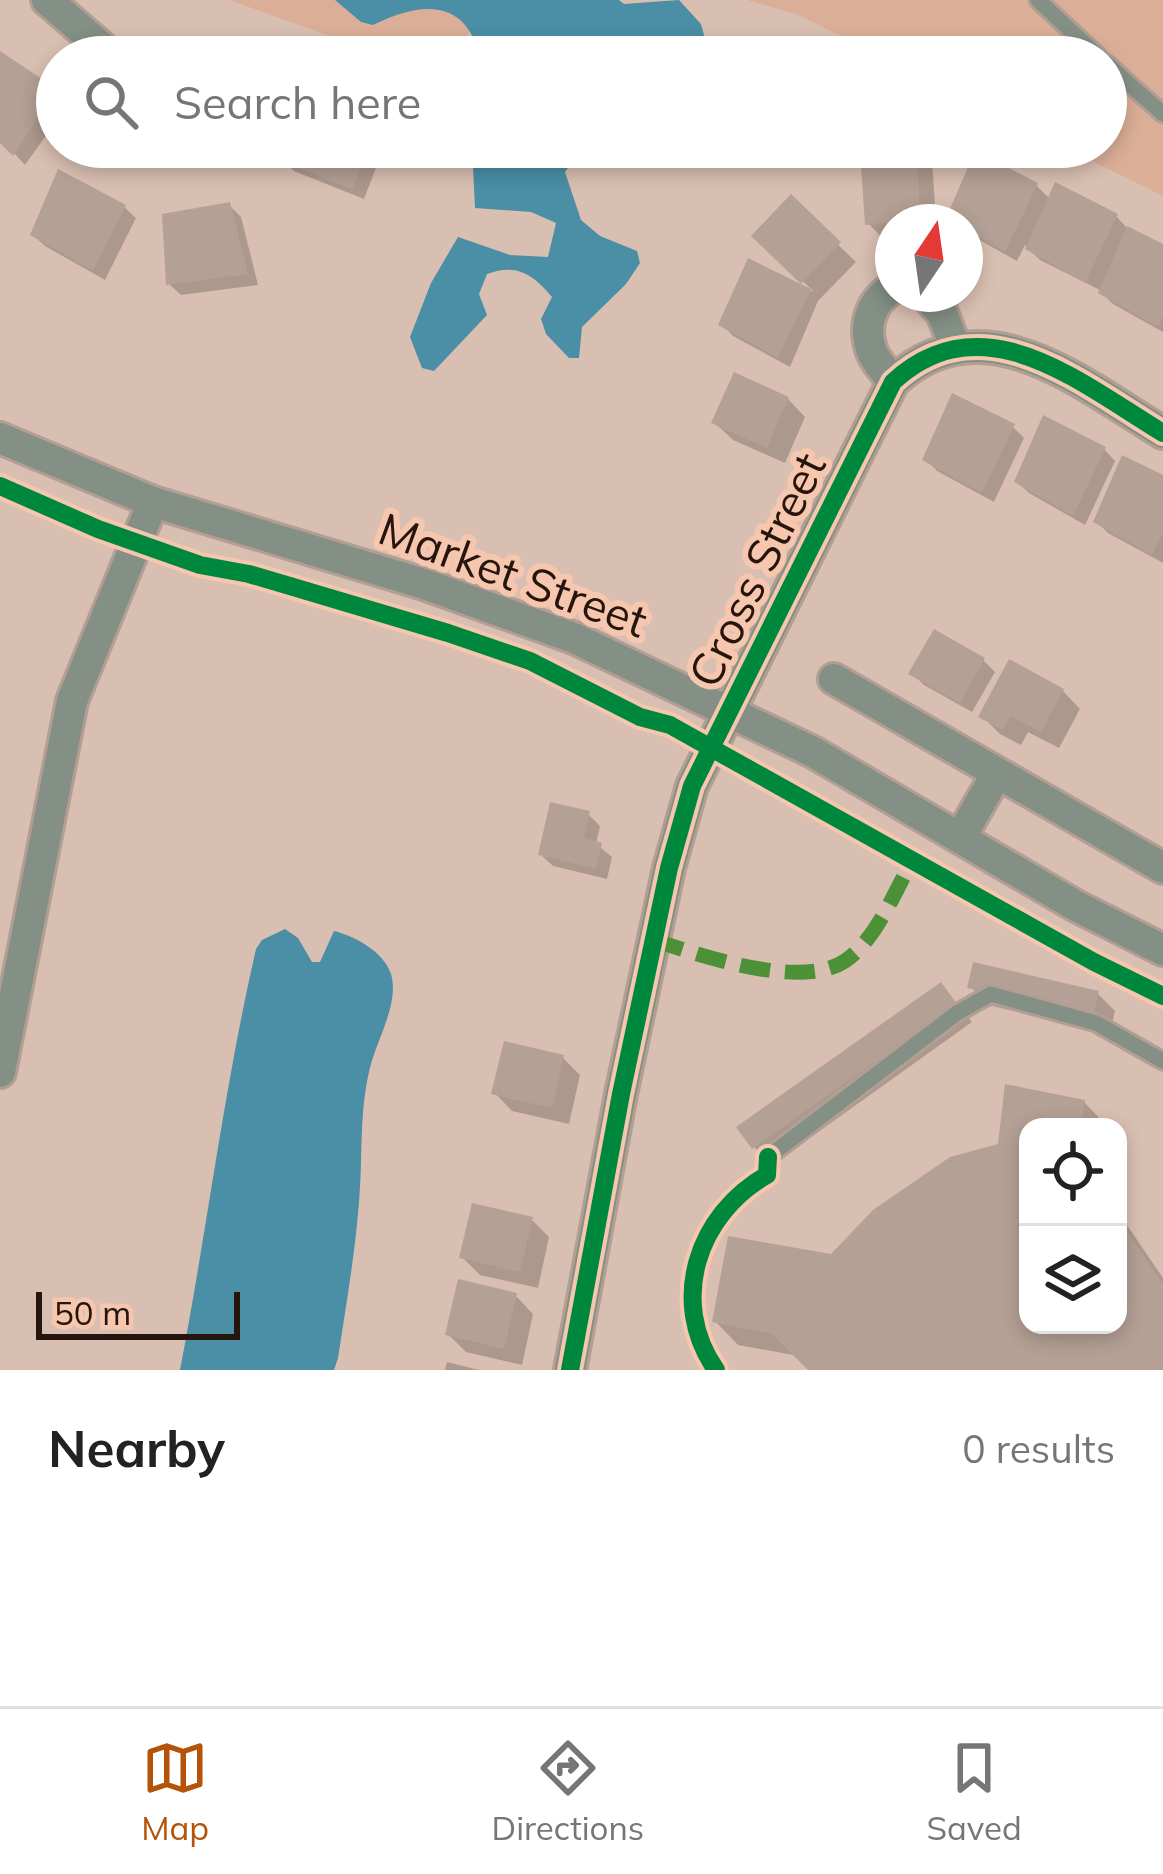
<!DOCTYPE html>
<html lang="en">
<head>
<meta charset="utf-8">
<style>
	:root { --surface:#fff; --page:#f2f2f2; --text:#222; --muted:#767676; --line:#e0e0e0; --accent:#b45309 }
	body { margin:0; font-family:Mulish,sans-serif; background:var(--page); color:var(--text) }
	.controls { position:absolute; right:36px; bottom:36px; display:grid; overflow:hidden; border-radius:24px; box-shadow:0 6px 18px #0003 }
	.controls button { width:108px; height:108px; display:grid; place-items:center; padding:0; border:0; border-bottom:3px solid var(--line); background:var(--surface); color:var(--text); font:60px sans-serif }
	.compass { position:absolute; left:875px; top:204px; width:108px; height:108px; border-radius:50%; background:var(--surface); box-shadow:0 6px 18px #0003; rotate:13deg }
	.scale { position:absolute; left:36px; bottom:30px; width:204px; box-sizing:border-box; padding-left:12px; border:6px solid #26150c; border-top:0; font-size:33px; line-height:42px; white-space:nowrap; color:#26150c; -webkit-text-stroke:9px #f6c7ae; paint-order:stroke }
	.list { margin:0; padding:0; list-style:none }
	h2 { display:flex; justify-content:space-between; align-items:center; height:156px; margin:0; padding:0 48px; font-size:51px }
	h2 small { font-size:39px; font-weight:400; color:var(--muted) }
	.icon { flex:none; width:66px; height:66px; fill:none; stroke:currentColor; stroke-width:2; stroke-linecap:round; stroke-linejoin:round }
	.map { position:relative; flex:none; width:1163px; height:1370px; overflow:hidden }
	.search { position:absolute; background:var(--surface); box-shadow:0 6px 18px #0003; left:36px; right:36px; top:36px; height:132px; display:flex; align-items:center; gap:30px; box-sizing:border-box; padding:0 42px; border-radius:66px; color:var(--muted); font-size:45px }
	.sheet { height:336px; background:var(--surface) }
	nav { display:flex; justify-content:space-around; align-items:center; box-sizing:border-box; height:168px; border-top:3px solid var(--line); background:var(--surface); font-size:33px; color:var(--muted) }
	nav a { display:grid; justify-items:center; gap:6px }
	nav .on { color:var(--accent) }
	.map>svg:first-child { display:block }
	.green { fill:#dbaf97 }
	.water { fill:#4a8fa5 }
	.shadow { fill:#0003 }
	.building { fill:#b4a095 }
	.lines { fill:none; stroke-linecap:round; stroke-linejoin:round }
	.service-casing { stroke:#b29e93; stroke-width:21 }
	.minor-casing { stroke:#b29e93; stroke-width:36 }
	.service { stroke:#849086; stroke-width:15 }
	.minor { stroke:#849086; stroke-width:30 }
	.quiet { stroke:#4c9038; stroke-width:15; stroke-dasharray:30 15; stroke-linecap:butt }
	.cycleway-casing { stroke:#f6c7ae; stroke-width:26 }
	.cycleway { stroke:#00873e; stroke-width:18 }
	.labels { text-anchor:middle; stroke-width:12; stroke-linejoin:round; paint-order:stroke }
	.street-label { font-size:45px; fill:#26150c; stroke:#f6c7ae }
</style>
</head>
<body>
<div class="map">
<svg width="1163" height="1370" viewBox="0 0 1163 1370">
	<rect width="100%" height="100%" fill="#d9bfb1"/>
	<g class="green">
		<path d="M229,0h250l-18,57h-72z"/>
		<path d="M747,0h416v196l-99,-49h42v-90h-223l-87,-43z"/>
	</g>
	<g class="water">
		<path d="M335,0h284l5,4 55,-4 22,24 9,33h-230c-14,-57 -56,-57 -107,-32l-12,-3z"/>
		<path d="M472,147h198l-32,20 -21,-11 -37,-4 -15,20 16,48 19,16 37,15 3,12 -14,21 -44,43 -3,31h-10l-23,-24 -5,-15 11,-22c-19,-23 -36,-34 -65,-23l-8,20 8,21 -53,56 -12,-3 -12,-31 21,-54 27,-46 52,18 38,2 8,-34 -25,-11 -56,-4z"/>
		<path d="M285,929l13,9 14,24h8l14,-31c21,5 50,21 57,43 9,30 -16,68 -22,98 -10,43 -6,87 -10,130 -4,52 -13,104 -21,156l-4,12h-154c27,-140 44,-282 76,-421l6,-9z"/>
	</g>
	<g class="shadow">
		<path d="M2,56l55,37v27l-32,45 -25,-27z"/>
		<path d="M291,147h93l-20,52 -70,-28 -11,-11z"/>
		<path d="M899,147h21l12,12 4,63h-43v19h-8l-17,-18 33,-57z"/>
		<path d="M1036,185l15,15 65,16 11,12 36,19v85l-50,-28 -15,-15 -58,-29 -15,-15 -8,16 -52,-29v-10l-16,-4z"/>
		<path d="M791,199l65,63 -38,39 -28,66 -57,-31 -11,-12 27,-62 65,30 -58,-56z"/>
		<path d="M229,205l12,12 17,68 -77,10 -12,-11z"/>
		<path d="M124,207l12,11 -31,62 -60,-34 -12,-11z"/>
		<path d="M788,399l17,18 -20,46 -52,-23 -18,-17z"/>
		<path d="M1013,427l11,11 -30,64 -57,-31 -11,-12z"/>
		<path d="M1104,449l11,12 -30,64 -56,-32 -12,-11z"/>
		<path d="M1163,478v85l-55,-30 -12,-12z"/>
		<path d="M983,660l12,12 -23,40 -48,-27 -12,-12z"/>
		<path d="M1063,691l17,18 -21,39 -31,-16 -7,13 -21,-11 -18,-18z"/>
		<path d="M588,814l12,12 -4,18 16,13 -5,22 -54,-13 -12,-11z"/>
		<path d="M941,986l31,36 -200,143 -18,-18z"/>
		<path d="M971,987l126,6 18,18 -5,22 -122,-28z"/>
		<path d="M562,1057l18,18 -11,49 -57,-13 -17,-18z"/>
		<path d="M1008,1088l76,14 23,24 -79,1v198h90v-113l45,66v92l-364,-14 -61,-11 -23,-24 117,-63 169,-112z"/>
		<path d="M532,1220l17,17 -11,51 -58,-13 -18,-18z"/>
		<path d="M516,1296l17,18 -11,51 -56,-13 -18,-18z"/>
		<path d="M447,1362l32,8h-34z"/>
	</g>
	<g class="building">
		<path d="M0,51l57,38 -44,67 -13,-13z"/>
		<path d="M287,147h82l-17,42 -73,-29z"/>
		<path d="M896,147h20l5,74 -56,4 -4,-60 37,-2z"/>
		<path d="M975,151l63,32 -33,69 -40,-23v-7l-19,-4z"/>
		<path d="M58,169l68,36 -33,66 -63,-36z"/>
		<path d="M1055,182l63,32 -33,69 -60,-34z"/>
		<path d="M791,194l50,48 -40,42 -50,-48z"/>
		<path d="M230,202l18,72 -82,11 -4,-71z"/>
		<path d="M1127,226l36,18v71l-5,12 -60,-34z"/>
		<path d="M748,258l63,31 -33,69 -60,-33z"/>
		<path d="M734,372l55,25 -22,51 -56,-25z"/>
		<path d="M952,393l63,31 -33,69 -60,-33z"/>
		<path d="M1043,415l63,32 -33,69 -59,-34z"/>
		<path d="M1122,455l41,20v57l-11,23 -59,-33z"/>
		<path d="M934,629l51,29 -25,45 -52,-29z"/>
		<path d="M1009,659l55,30 -23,43 -31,-16 -7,14 -25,-13z"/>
		<path d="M550,802l40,9 -6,27 18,5 -6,26 -58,-14z"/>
		<path d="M973,962l126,29 -6,26 -126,-29z"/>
		<path d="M941,982l16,22 -205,145 -16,-22z"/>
		<path d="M504,1041l60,14 -12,53 -61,-14z"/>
		<path d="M1005,1084l80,16 -4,27h-53v198h90v-107l45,66v86h-355l-36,-36 -60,-12 16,-86 103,18 42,-44 77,-53 48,-13z"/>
		<path d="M472,1203l61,14 -13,55 -61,-14z"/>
		<path d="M458,1279l59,14 -13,56 -59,-14z"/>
	</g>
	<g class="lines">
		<defs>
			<g id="service">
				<path d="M1038,0l61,57"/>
				<path d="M1106,63l57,51"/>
				<path d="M768,1157l189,-144 34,-19 105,29 67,38"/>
			</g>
			<g id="minor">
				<path d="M47,0l66,57"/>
				<path d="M893,288c-21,12 -30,36 -22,61 3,11 16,24 22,33"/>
				<path d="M925,294l17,19 13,33"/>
				<path d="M0,438l153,64 271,82 150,54 239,114 263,154 87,44"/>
				<path d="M834,679l329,189"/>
				<path d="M960,838l36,-63"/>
				<path d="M0,1072l72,-371 81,-199"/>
				<path d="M570,1370l51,-276 48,-226 23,-82 201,-404c90,-83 187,1 270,51"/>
			</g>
		</defs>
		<use href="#service" class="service-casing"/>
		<use href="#minor" class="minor-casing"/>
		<use href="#service" class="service"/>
		<use href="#minor" class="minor"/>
		<path class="quiet" d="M654,940c47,16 148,50 191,21 31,-21 50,-70 68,-102"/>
		<defs>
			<g id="cycleway">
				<path d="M0,486l98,43 102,36 49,9 199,59 82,28 110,56 30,8 424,237 69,34"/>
				<path d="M570,1370l51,-276 48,-226 23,-82 201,-404c90,-83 187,1 270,51"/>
				<path d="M716,1370c-48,-69 -18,-156 51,-195l1,-18"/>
			</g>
		</defs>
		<use href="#cycleway" class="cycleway-casing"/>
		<use href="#cycleway" class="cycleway"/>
	</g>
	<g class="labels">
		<g class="street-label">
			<text transform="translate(757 570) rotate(-64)" y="16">Cross Street</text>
			<text transform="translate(513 575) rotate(20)" y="16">Market Street</text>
		</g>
	</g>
</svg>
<div class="controls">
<button><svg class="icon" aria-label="locate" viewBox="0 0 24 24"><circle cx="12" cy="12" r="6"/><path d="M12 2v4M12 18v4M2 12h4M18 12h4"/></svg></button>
<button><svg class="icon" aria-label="layers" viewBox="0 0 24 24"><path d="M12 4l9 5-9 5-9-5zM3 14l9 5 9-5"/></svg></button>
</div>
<svg class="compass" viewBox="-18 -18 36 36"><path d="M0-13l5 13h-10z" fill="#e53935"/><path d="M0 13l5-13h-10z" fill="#767676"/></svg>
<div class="scale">50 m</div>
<div class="search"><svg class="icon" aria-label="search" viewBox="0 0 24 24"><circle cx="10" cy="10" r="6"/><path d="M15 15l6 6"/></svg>Search here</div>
</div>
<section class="sheet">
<h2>Nearby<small>0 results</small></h2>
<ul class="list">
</ul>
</section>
<nav>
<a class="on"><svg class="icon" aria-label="map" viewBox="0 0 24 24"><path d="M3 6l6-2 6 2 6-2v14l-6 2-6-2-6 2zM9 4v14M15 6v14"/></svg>Map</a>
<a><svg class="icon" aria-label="directions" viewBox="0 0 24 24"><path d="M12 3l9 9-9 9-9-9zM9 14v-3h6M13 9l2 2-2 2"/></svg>Directions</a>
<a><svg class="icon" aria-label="saved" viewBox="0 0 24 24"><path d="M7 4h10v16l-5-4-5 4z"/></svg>Saved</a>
</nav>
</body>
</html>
